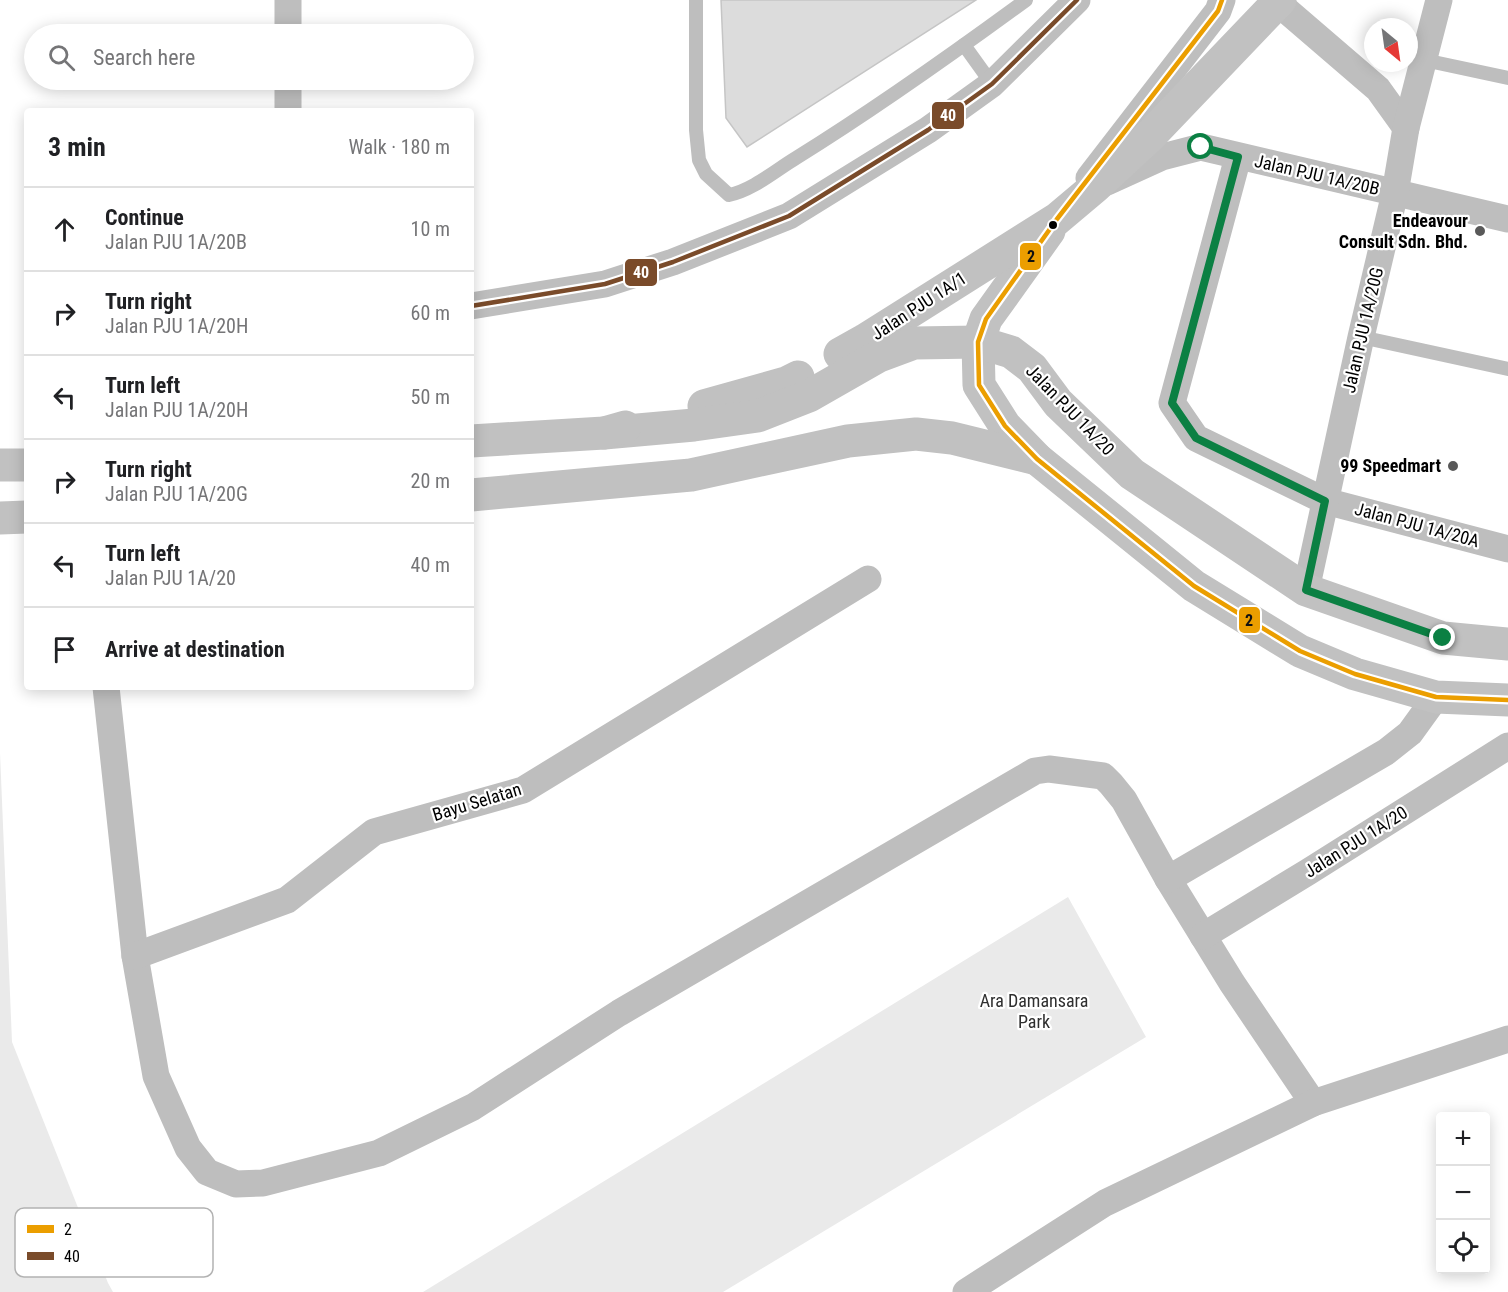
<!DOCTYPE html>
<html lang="en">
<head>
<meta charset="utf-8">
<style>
	:root { --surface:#fff; --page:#f6f6f6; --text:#202124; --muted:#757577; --line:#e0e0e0 }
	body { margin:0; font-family:"Roboto Condensed",sans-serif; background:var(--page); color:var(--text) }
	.controls { position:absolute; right:18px; bottom:18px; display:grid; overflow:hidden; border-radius:6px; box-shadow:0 3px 15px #0003 }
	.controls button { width:54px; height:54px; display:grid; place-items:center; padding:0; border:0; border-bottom:2px solid var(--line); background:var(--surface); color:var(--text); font:30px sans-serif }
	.compass { position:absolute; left:1364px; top:18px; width:54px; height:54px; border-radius:50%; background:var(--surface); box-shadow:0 3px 15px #0003; rotate:151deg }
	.stop { position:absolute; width:18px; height:18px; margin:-14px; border:4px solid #0b8043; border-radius:50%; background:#fff }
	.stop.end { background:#0b8043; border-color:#fff; box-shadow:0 2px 6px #0008 }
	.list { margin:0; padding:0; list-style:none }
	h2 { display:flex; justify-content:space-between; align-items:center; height:78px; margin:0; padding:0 24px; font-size:26px }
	h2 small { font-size:20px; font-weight:400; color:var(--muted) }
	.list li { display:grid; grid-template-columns:39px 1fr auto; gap:18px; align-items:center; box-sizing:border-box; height:84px; padding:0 24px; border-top:2px solid var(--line) }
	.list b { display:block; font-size:22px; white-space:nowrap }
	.list p { margin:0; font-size:20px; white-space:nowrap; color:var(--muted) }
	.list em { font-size:20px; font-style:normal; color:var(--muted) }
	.icon { flex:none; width:33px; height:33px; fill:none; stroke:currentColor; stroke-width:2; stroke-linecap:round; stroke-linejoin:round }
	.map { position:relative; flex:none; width:1508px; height:1292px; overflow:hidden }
	.search { position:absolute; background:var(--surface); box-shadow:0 3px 15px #0003; left:24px; top:24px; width:450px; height:66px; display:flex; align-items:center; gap:15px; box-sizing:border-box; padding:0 21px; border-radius:33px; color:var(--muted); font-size:22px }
	.panel { position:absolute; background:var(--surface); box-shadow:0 3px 15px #0003; left:24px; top:108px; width:450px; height:582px; border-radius:6px }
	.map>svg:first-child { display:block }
	.green { fill:#eaeaea }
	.building { fill:#dcdcdc; stroke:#c5c5c5; stroke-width:1.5 }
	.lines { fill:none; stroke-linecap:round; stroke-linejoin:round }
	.lane { stroke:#bebebe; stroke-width:14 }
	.street { stroke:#bebebe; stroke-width:27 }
	.secondary { stroke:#c1c1c1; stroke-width:33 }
	.bus-1-casing { stroke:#fff; stroke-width:9 }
	.bus-2-casing { stroke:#fff; stroke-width:9 }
	.bus-1 { stroke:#eb9e00; stroke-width:4.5 }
	.bus-2 { stroke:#7a4b2a; stroke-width:4.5 }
	.route { stroke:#0b8043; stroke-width:8 }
	.bus-dot { fill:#000; stroke:#fff; stroke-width:2 }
	.poi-dot { fill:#595959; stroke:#fff; stroke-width:2 }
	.labels { text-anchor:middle; stroke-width:4.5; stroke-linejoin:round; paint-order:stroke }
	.street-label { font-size:18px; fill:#000; stroke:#fff }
	.poi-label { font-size:18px; font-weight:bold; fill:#000; stroke:#fff; text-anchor:end }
	.park-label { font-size:18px; fill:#2f2f2f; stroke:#fff }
	.key { fill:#fff; stroke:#b2b2b2; stroke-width:1.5 }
	.key-label { font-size:16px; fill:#000 }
	.line-badge { stroke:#fff; stroke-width:2 }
	.badge-label { font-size:16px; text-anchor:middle; font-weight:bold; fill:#fff }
	.pale-badge-label { font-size:16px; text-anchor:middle; font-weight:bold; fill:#111 }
</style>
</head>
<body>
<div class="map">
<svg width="1508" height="1292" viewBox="0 0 1508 1292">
	<rect width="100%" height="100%" fill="#fff"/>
	<g class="green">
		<path d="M0,753l12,289 96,241 5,9h-113z"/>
		<path d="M1068,897l78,140 -423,255h-300z"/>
	</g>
	<path class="building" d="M721,0h255l-229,147 -21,-29z"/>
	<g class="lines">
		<g class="lane">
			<path d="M696,0v130l3,30 7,14 23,21c24,-5 47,-25 67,-37 79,-49 155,-103 230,-158"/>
			<path d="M964,45l28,39"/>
			<path d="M1424,60l84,18"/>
			<path d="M1361,337l147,32"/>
		</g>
		<g class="street">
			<path d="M1278,3l100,86 28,39"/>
			<path d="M288,34v-34"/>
			<path d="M288,111v-31"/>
			<path d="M1238,157l-66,246 24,35 129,63 183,48"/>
			<path d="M1089,178l129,-167 4,-11"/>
			<path d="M1107,182l55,-25 39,-10 307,72"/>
			<path d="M471,306l134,-22 68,-22 116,-46 139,-86 64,-46 85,-84"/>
			<path d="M1306,590l55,-253 34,-144 11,-65 33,-128"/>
			<path d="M106,687l29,269 21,120 32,72 19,24 29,12 27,-1 116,-30 94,-46 146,-94 416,-242 14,-2 54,7 8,8 13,16 44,79 64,104 81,120"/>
			<path d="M1168,879l218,-127 24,-19 26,-36"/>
			<path d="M1203,936l105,-64 200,-126"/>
			<path d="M135,956l152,-56 87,-68 149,-42 345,-211"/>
			<path d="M966,1292l139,-89 208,-100 195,-64"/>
		</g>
		<g class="secondary">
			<path d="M1049,231l-63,88 -8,23 1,43 26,41 32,33 157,127 106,65 55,23 81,23 72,3"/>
			<path d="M840,354l25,-14 192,-121 38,-32 53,-49 132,-138"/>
			<path d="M704,406l82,-23 12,-6"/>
			<path d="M604,433l90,-8 64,-9 51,-20 70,-40 35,-13 64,-1 33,10 21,16 26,35 74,71 174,116 137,48 65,6"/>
			<path d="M471,441l133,-8 21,-6"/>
			<path d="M0,465h27"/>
			<path d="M471,495l220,-20 157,-34 68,-7 36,4 85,21"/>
			<path d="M0,518l27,-1"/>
		</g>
		<defs>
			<path id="bus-1" d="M1222,0l-4,11 -161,208 -71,100 -8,23 1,43 26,41 32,33 157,127 106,65 55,23 81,23 72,3"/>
			<path id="bus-2" d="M471,306l134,-22 68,-22 116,-46 139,-86 64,-46 85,-84"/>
		</defs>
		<use href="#bus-1" class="bus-1-casing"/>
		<use href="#bus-2" class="bus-2-casing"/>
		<use href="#bus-1" class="bus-1"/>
		<use href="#bus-2" class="bus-2"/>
	</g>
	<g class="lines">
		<path class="route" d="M1201,147l37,10 -66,246 24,35 129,63 -19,89 137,48"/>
	</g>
	<circle class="bus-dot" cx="1053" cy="225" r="5"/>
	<g class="poi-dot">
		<circle cx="1480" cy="231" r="6"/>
		<circle cx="1453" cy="466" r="6"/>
	</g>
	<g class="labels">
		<g class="street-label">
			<text transform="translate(1317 175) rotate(13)" y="6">Jalan PJU 1A/20B</text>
			<text transform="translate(919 306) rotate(-33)" y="6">Jalan PJU 1A/1</text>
			<text transform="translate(1363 330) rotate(-77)" y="6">Jalan PJU 1A/20G</text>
			<text transform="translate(1070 410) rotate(46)" y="6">Jalan PJU 1A/20</text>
			<text transform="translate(1417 525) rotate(15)" y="6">Jalan PJU 1A/20A</text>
			<text transform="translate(477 802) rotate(-17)" y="6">Bayu Selatan</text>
			<text transform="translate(1356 842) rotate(-32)" y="6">Jalan PJU 1A/20</text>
		</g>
		<g class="poi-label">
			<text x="1468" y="227">Endeavour<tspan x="1468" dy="21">Consult Sdn. Bhd.</tspan></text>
			<text x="1441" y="472">99 Speedmart</text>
		</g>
		<g class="park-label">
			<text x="1034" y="1007">Ara Damansara<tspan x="1034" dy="21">Park</tspan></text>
		</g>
	</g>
	<rect x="15" y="1208" width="198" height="69" rx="9" class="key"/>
	<rect x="27" y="1225" width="27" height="8" fill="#eb9e00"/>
	<rect x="27" y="1252" width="27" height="8" fill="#7a4b2a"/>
	<g class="key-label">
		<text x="64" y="1235">2</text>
		<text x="64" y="1262">40</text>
	</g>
	<g class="line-badge">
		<rect x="931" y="101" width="34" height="29" rx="6" fill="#7a4b2a"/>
		<rect x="1019" y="242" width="23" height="29" rx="6" fill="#eb9e00"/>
		<rect x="624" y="258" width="34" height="29" rx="6" fill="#7a4b2a"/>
		<rect x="1238" y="606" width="23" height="28" rx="6" fill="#eb9e00"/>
	</g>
	<g class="badge-label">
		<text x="948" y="121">40</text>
		<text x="641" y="278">40</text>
	</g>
	<g class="pale-badge-label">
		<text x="1031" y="262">2</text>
		<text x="1249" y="626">2</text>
	</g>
</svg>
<div class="controls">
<button>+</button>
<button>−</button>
<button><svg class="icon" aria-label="locate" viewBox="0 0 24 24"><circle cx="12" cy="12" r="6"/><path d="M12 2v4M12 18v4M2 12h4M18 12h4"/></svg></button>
</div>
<svg class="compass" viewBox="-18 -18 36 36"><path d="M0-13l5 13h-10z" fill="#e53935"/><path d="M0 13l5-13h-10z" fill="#757577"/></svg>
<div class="stop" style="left:1201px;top:147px"></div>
<div class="stop end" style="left:1443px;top:638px"></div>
<div class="search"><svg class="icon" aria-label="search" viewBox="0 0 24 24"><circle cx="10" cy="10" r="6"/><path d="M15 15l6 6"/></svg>Search here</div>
<section class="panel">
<h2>3 min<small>Walk · 180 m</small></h2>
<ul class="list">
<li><svg class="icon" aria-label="ahead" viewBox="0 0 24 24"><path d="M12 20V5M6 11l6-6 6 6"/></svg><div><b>Continue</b><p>Jalan PJU 1A/20B</p></div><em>10 m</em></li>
<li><svg class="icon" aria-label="right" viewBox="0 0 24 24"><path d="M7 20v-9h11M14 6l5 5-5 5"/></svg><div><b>Turn right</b><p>Jalan PJU 1A/20H</p></div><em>60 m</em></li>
<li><svg class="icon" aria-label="left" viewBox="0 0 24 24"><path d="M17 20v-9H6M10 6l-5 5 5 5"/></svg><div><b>Turn left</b><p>Jalan PJU 1A/20H</p></div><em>50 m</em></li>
<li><svg class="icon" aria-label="right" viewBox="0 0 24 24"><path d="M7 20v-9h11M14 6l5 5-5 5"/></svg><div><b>Turn right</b><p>Jalan PJU 1A/20G</p></div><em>20 m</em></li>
<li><svg class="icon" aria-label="left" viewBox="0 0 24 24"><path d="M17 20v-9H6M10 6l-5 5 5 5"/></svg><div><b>Turn left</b><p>Jalan PJU 1A/20</p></div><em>40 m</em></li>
<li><svg class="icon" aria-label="arrive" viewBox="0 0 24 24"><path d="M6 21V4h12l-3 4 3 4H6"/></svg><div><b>Arrive at destination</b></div></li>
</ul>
</section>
</div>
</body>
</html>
